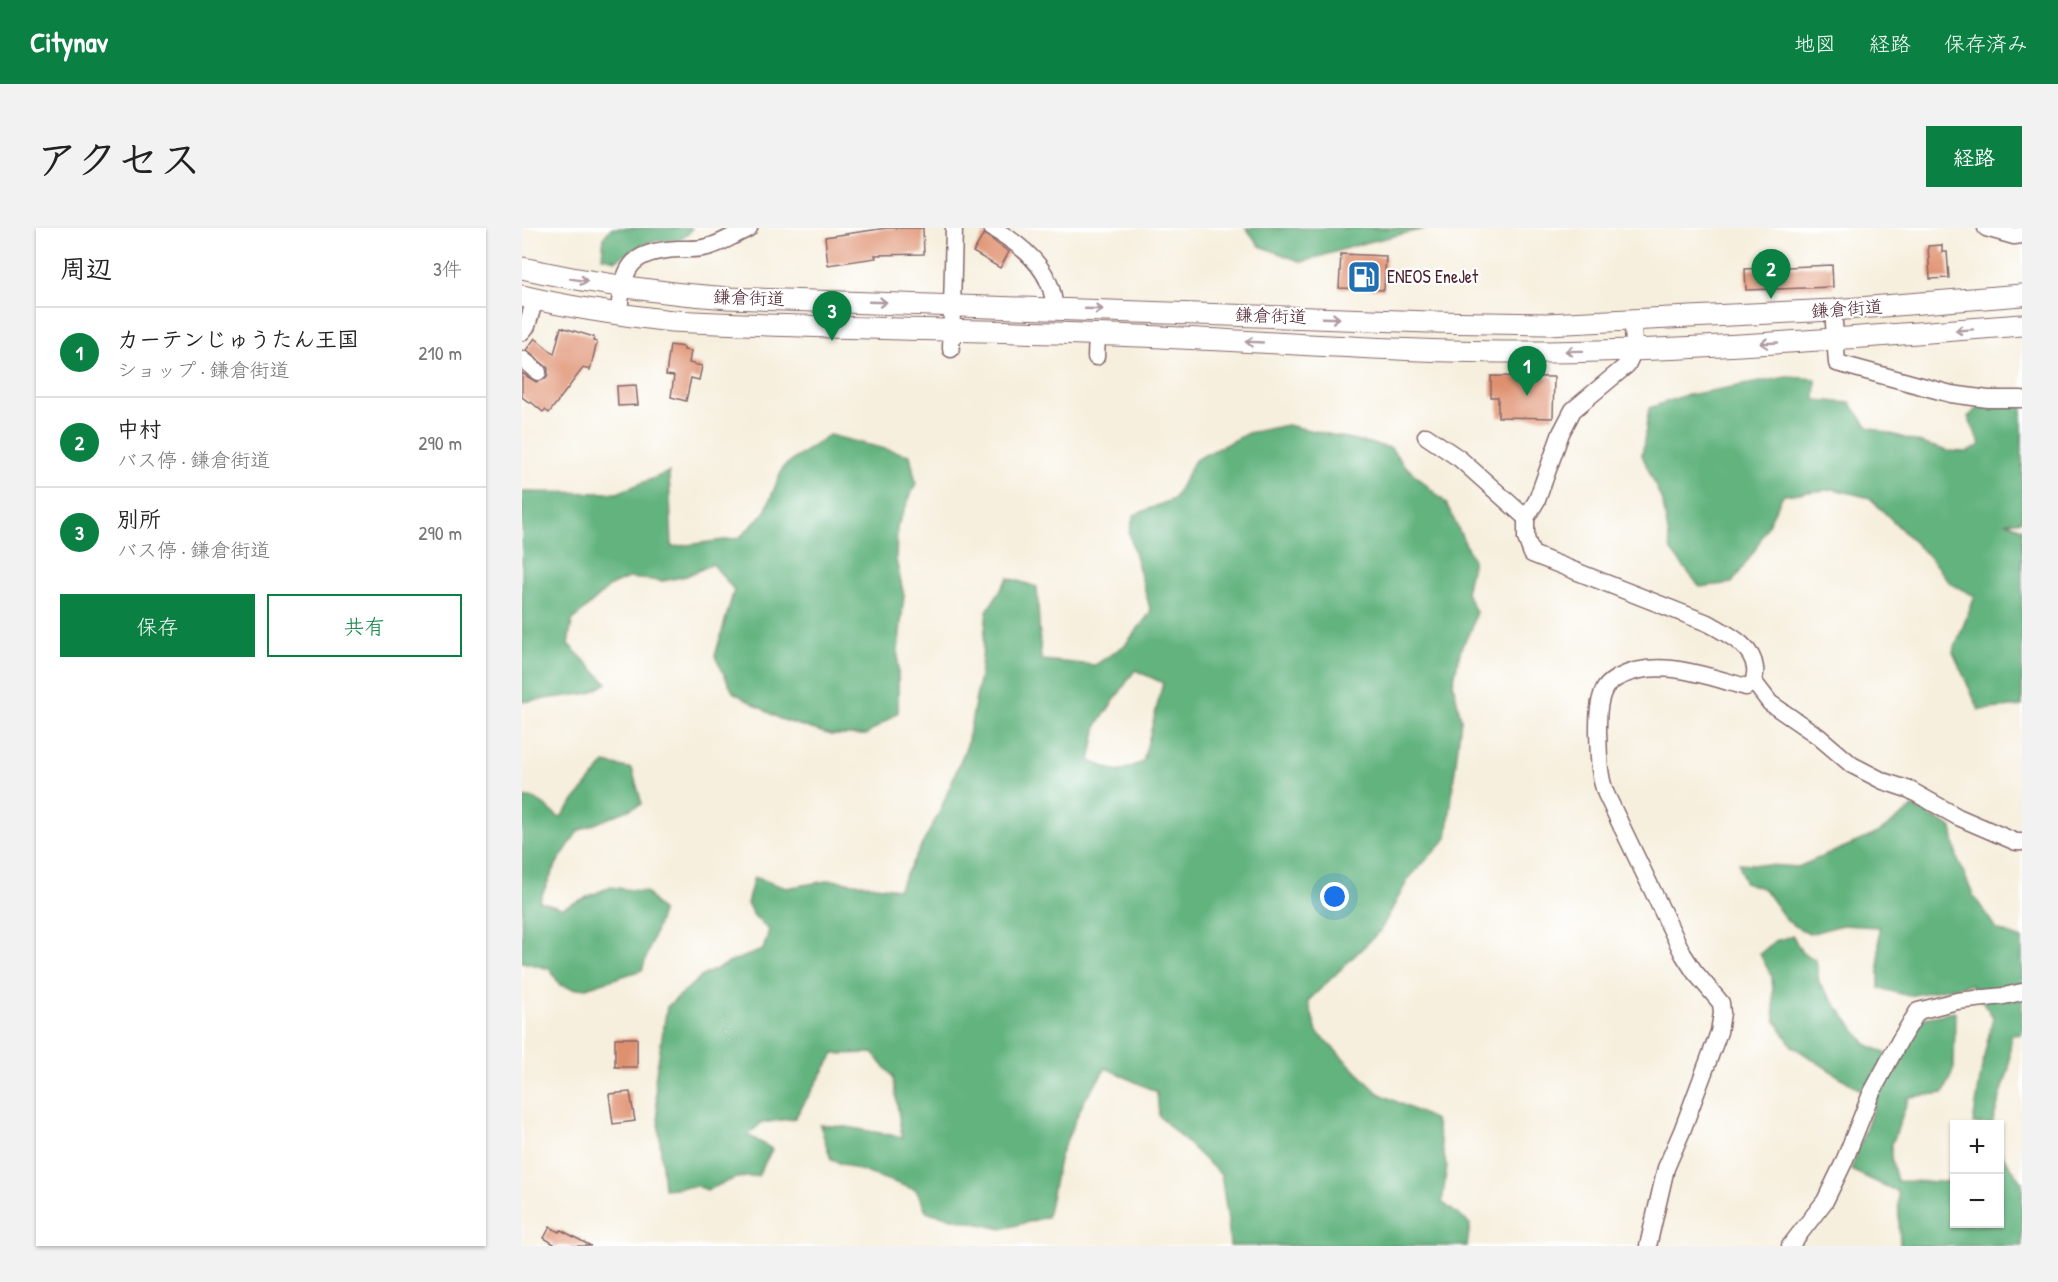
<!DOCTYPE html>
<html lang="ja">
<head>
<meta charset="utf-8">
<style>
	:root { --surface:#fff; --page:#f2f2f2; --text:#222; --muted:#767676; --line:#e0e0e0; --accent:#0b8043 }
	body { margin:0; font-family:"Patrick Hand","Klee One",sans-serif; background:var(--page); color:var(--text) }
	.controls { position:absolute; right:18px; bottom:18px; display:grid; overflow:hidden; border-radius:0px; box-shadow:0 2px 4px #0004 }
	.controls button { width:54px; height:54px; display:grid; place-items:center; padding:0; border:0; border-bottom:2px solid var(--line); background:var(--surface); color:var(--text); font:30px sans-serif }
	.you { position:absolute; left:813px; top:669px; width:21px; height:21px; margin:-15px; border:4px solid #fff; border-radius:50%; background:#1a73e8; box-shadow:0 0 0 9px #1a73e833 }
	.badge { display:grid; place-items:center; width:39px; height:39px; border-radius:50%; background:var(--accent); color:#fff; font-size:20px; font-weight:700 }
	.pin { position:absolute; translate:-50% -50px; filter:drop-shadow(0 2px 3px #0008) }
	.pin::after { content:''; position:absolute; top:32px; width:21px; height:18px; background:inherit; clip-path:polygon(0 0,100% 0,50% 100%) }
	.list { margin:0; padding:0; list-style:none }
	h2 { display:flex; justify-content:space-between; align-items:center; height:78px; margin:0; padding:0 24px; font-size:26px }
	h2 small { font-size:20px; font-weight:400; color:var(--muted) }
	.list li { display:grid; grid-template-columns:39px 1fr auto; gap:18px; align-items:center; box-sizing:border-box; height:90px; padding:0 24px; border-top:2px solid var(--line) }
	.list b { display:block; font-size:22px; white-space:nowrap }
	.list p { margin:0; font-size:20px; white-space:nowrap; color:var(--muted) }
	.list em { font-size:20px; font-style:normal; color:var(--muted) }
	.actions { display:flex; gap:12px; padding:18px 24px }
	.actions a { flex:1; padding:14px 0; border:2px solid var(--accent); border-radius:0px; text-align:center; font-size:21px; color:var(--accent) }
	.actions .main { background:var(--accent); color:#fff }
	.map { position:relative; flex:none; width:1500px; height:1018px; overflow:hidden; border-radius:0px }
	header { display:flex; align-items:center; gap:36px; box-sizing:border-box; height:84px; padding:0 30px; background:var(--accent); color:#fff }
	header strong { font-size:28px }
	nav { display:flex; gap:33px; margin-inline-start:auto; font-size:21px }
	.intro { display:flex; align-items:center; justify-content:space-between; box-sizing:border-box; height:144px; padding:0 36px }
	h1 { margin:0; font-size:42px }
	.button { padding:15px 27px; border-radius:0px; background:var(--accent); color:#fff; font-size:21px; font-weight:700 }
	main { display:flex; gap:36px; padding:0 36px }
	aside { flex:1; background:var(--surface); border-radius:0px; box-shadow:0 2px 4px #0004 }
	.map>svg:first-child { display:block }
	.forest { fill:#62b37e; stroke:#566954; stroke-width:1.5; fill-rule:evenodd }
	.building { fill:#df906e }
	.lines { fill:none; stroke-linecap:round; stroke-linejoin:round }
	.minor-casing { stroke:#866869; stroke-width:19 }
	.major-casing { stroke:#866869; stroke-width:23 }
	.minor { stroke:#fff; stroke-width:16 }
	.major { stroke:#fff; stroke-width:21 }
	.oneway { stroke:#ae9aa0 }
	.labels { text-anchor:middle; stroke-width:4.5; stroke-linejoin:round; paint-order:stroke }
	.poi-label { font-size:18px; fill:#4a1f2b; stroke:#fff; text-anchor:start }
	.street-label { font-size:18px; fill:#4a1f2b; stroke:#fff }
</style>
</head>
<body>
<header>
<strong>Citynav</strong>
<nav><a>地図</a><a>経路</a><a>保存済み</a></nav>
</header>
<div class="intro"><h1>アクセス</h1><a class="button">経路</a></div>
<main>
<aside>
<h2>周辺<small>3件</small></h2>
<ul class="list">
<li><span class="badge">1</span><div><b>カーテンじゅうたん王国</b><p>ショップ · 鎌倉街道</p></div><em>210 m</em></li>
<li><span class="badge">2</span><div><b>中村</b><p>バス停 · 鎌倉街道</p></div><em>290 m</em></li>
<li><span class="badge">3</span><div><b>別所</b><p>バス停 · 鎌倉街道</p></div><em>290 m</em></li>
</ul>
<div class="actions"><a class="main">保存</a><a>共有</a></div>
</aside>
<div class="map">
<svg width="1500" height="1018" viewBox="0 0 1500 1018">
	<rect width="100%" height="100%" fill="#fff"/>
	<filter id="ink" filterUnits="userSpaceOnUse"><feTurbulence type="fractalNoise" baseFrequency=".0167" numOctaves="2"/><feDisplacementMap in="SourceGraphic" scale="12" xChannelSelector="R" yChannelSelector="G"/><feConvolveMatrix kernelMatrix="1 2 1 2 8 2 1 2 1" color-interpolation-filters="sRGB"/></filter>
	<filter id="wash" filterUnits="userSpaceOnUse"><feTurbulence type="fractalNoise" baseFrequency=".008" numOctaves="4" result="noise"/><feDisplacementMap in="SourceGraphic" scale="24" xChannelSelector="R" yChannelSelector="G"/><feGaussianBlur stdDeviation="1.35" result="paint"/><feColorMatrix in="noise" values="0 0 0 0 0 0 0 0 0 0 0 0 0 0 0 0 0 1.4 0 .05"/><feComposite in="paint" operator="in"/></filter>
	<g filter="url(#wash)">
		<rect width="100%" height="100%" fill="#f6efdd"/>
		<g class="forest">
			<path d="M89,0h81c-9,19 -30,9 -46,15 -10,4 -20,11 -30,17l-14,-3 2,-20z"/>
			<path d="M724,0h182l-64,15 -62,19 -42,-16z"/>
			<path d="M1265,149l29,2 -1,21 35,3 18,24 80,24 19,1 14,-7 -13,-28 31,-28 23,7v124l-15,2 15,6v178l-43,4 -26,-58 22,-56 -24,-12 -20,-25 -61,-61 -36,-9 -51,6 -28,55 -23,33 -32,4 -29,-36 -8,-48 -21,-48 7,-47 34,-12z"/>
			<path d="M765,197l104,23 12,16 43,39 27,57 -7,32 10,20 -4,16 -11,20 -8,35 8,36 -14,119 -38,40 -29,53 -72,70 9,31 61,61 57,27 12,47 -5,35 28,22 -3,22h-237l-2,-26 -7,-45 -62,-59 -2,-24 -51,-24 -22,33 -24,54 -13,62 -45,12 -75,-17 -11,-22 -85,-30 -11,-35 27,2 55,10 -9,-60 -20,-24 -39,1 -39,64 -34,5 -13,12 24,14 -14,27 -22,2 -29,12 -10,-4 -33,3 -9,-109 12,-73 35,-31 33,-16 28,-10 6,-20 -14,-13 -8,-13 7,-27 32,11 46,-8 66,9 41,-76 28,-68 13,-69 7,-65 21,-33 29,9 4,73 54,5 30,-20 26,-33 -22,-79 5,-18 40,-16 21,-39 53,-27zM613,442l28,13 -20,79 -25,10 -28,-11 7,-36z"/>
			<path d="M307,207l81,20 6,28 -19,44 -1,33 8,36 -6,55v61l-32,23h-35l-51,-16 -47,-27 -18,-36 19,-66 -21,-26 -27,12 -23,5 -35,-3 -18,8 -38,35 -4,23 39,39 -17,10 -68,9v-210l95,1 52,-21 3,75 67,-9 26,-26 18,-45z"/>
			<path d="M83,535l27,6 10,35 -64,27 -21,32 -18,38 23,7 48,-21 36,5 16,20 -20,58 -56,18 -12,1 -14,-4 -10,-16 -28,-7v-165l14,2 24,19z"/>
			<path d="M1392,579l38,21 5,29 16,38 24,35 25,9v95l-11,1 -2,33 -17,56h-19l10,-63 10,-44 -22,-33 -62,12 -30,-8v-61l-37,-2 -33,9 -22,-13 -23,-32 -20,-7 -5,-19 59,4 80,-34z"/>
			<path d="M1271,708l9,17 14,7 3,23 47,61 29,14 25,-39 35,-7 -1,56 -10,25 -35,4 -18,50v11l6,23 49,1 8,-13v55h46v-72l22,30v64h-122l-2,-54 -47,-22 25,-70 -84,-54 -17,-26 -3,-43 -12,-23 15,-13z"/>
		</g>
		<g id="blocks">
			<g class="building">
				<path d="M365,0h36l1,26 -49,1 1,3 -48,7 -3,-28z"/>
				<path d="M462,6l25,18 -9,16 -27,-16z"/>
				<path d="M1420,17v7h5l2,26 -19,1 -2,-33z"/>
				<path d="M819,26l45,2 -2,34 -45,-2z"/>
				<path d="M1310,37l1,22 -87,3 -1,-21z"/>
				<path d="M39,99l33,10 -1,4 4,1 -7,28 -7,-2 -34,45 -4,-3 -2,2 -12,-10 -1,1 -8,-6v-24l14,9 10,-3 2,-5v-6l-22,-18 9,-12 19,16z"/>
				<path d="M148,117l14,2v3l7,1 -2,12 13,3 -3,14 -8,-2 -5,23 -15,-4 3,-21 -8,-1z"/>
				<path d="M969,148l63,1 -1,41 -55,-1v-20h-7z"/>
				<path d="M114,157l2,20 -20,1 -1,-20z"/>
				<rect x="93" y="810" width="22" height="29"/>
				<path d="M108,864l5,29 -22,3 -4,-30z"/>
				<path d="M28,999l9,5 2,-2 30,16h-39l2,-2 -10,-6z"/>
			</g>
		</g>
	</g>
	<g filter="url(#ink)">
		<use href="#blocks" fill-opacity="0" stroke="#866869" stroke-width="1.5"/>
		<g class="lines">
			<defs>
				<g id="minor">
					<path d="M470,0c30,17 62,42 62,80"/>
					<path d="M1464,0l28,8 8,-1"/>
					<path d="M1311,82l4,53 114,31 37,5h34"/>
					<path d="M96,87c7,-46 7,-63 60,-66 11,0 22,1 33,-3 13,-4 25,-12 38,-18"/>
					<path d="M1111,93l1,29 -7,15 -54,45 -12,23 -24,67 -11,18v20l6,16 178,70c17,10 43,22 45,44 1,4 -1,10 -1,14l-8,5c-40,-11 -89,-31 -129,-9 -5,3 -11,7 -13,12 -6,12 -6,28 -6,41 1,22 0,43 8,63l77,160 11,17 27,32 1,10 -3,19 -37,99 -16,37 -18,78"/>
					<path d="M0,104l5,-6 8,-27"/>
					<path d="M429,121l3,-121"/>
					<path d="M574,129l1,-22"/>
					<path d="M0,131l16,13"/>
					<path d="M904,208l34,23 66,59"/>
					<path d="M1232,454l16,21 48,33 34,29 31,16 27,9 48,27 58,25h6"/>
					<path d="M1268,1018l35,-45 18,-37 28,-70 29,-54 18,-29 39,-10 47,-5 18,-4"/>
				</g>
				<g id="major">
					<path d="M0,40c68,15 136,25 206,30l701,24 118,2 286,-14 189,-15"/>
					<path d="M0,68c50,12 99,19 150,25 163,8 326,9 489,16 129,6 258,16 387,15 158,-2 316,-15 474,-27"/>
				</g>
			</defs>
			<use href="#minor" class="minor-casing"/>
			<use href="#major" class="major-casing"/>
			<use href="#minor" class="minor"/>
			<use href="#major" class="major"/>
		</g>
		<defs><path id="oneway-shaft" d="M-6 0H5M1.5-3L5.5 0L1.5 3" fill="none" stroke-width="1.6" stroke-linecap="round" stroke-linejoin="round" transform="scale(1.5)"/></defs>
		<g class="oneway">
			<use href="#oneway-shaft" transform="translate(57 52) rotate(9)"/>
			<use href="#oneway-shaft" transform="translate(356 74) rotate(2)"/>
			<use href="#oneway-shaft" transform="translate(572 81) rotate(2)"/>
			<use href="#oneway-shaft" transform="translate(809 90) rotate(2)"/>
			<use href="#oneway-shaft" transform="translate(1442 102) rotate(176)"/>
			<use href="#oneway-shaft" transform="translate(732 114) rotate(-177)"/>
			<use href="#oneway-shaft" transform="translate(1247 115) rotate(177)"/>
			<use href="#oneway-shaft" transform="translate(1052 123) rotate(179)"/>
		</g>
	</g>
	<defs>
		<symbol id="fuel-square" viewBox="-11 -11 22 22"><rect x="-9" y="-9" width="18" height="18" rx="4" fill="#1f6fb2" stroke="#fff"/><path d="M-5.5-6h7V0h2V4h1.3V-2.5L3-4.5l.8-.8L6-3V5H2.5V1h-1V6h-7ZM-4.2-4.7v3.2H.2V-4.7Z" fill="#fff"/></symbol>
	</defs>
	<g fill-rule="evenodd">
		<use href="#fuel-square" x="823" y="30" width="38" height="38"/>
	</g>
	<g class="labels">
		<g class="poi-label">
			<text x="865" y="55">ENEOS EneJet</text>
		</g>
		<g class="street-label">
			<text transform="translate(227 70) rotate(2)" y="6">鎌倉街道</text>
			<text transform="translate(1325 81) rotate(-4)" y="6">鎌倉街道</text>
			<text transform="translate(749 88) rotate(2)" y="6">鎌倉街道</text>
		</g>
	</g>
</svg>
<div class="controls">
<button>+</button>
<button>−</button>
</div>
<div class="you"></div>
<div class="pin badge" style="left:1005px;top:168px">1</div>
<div class="pin badge" style="left:1249px;top:71px">2</div>
<div class="pin badge" style="left:310px;top:113px">3</div>
</div>
</main>
</body>
</html>
